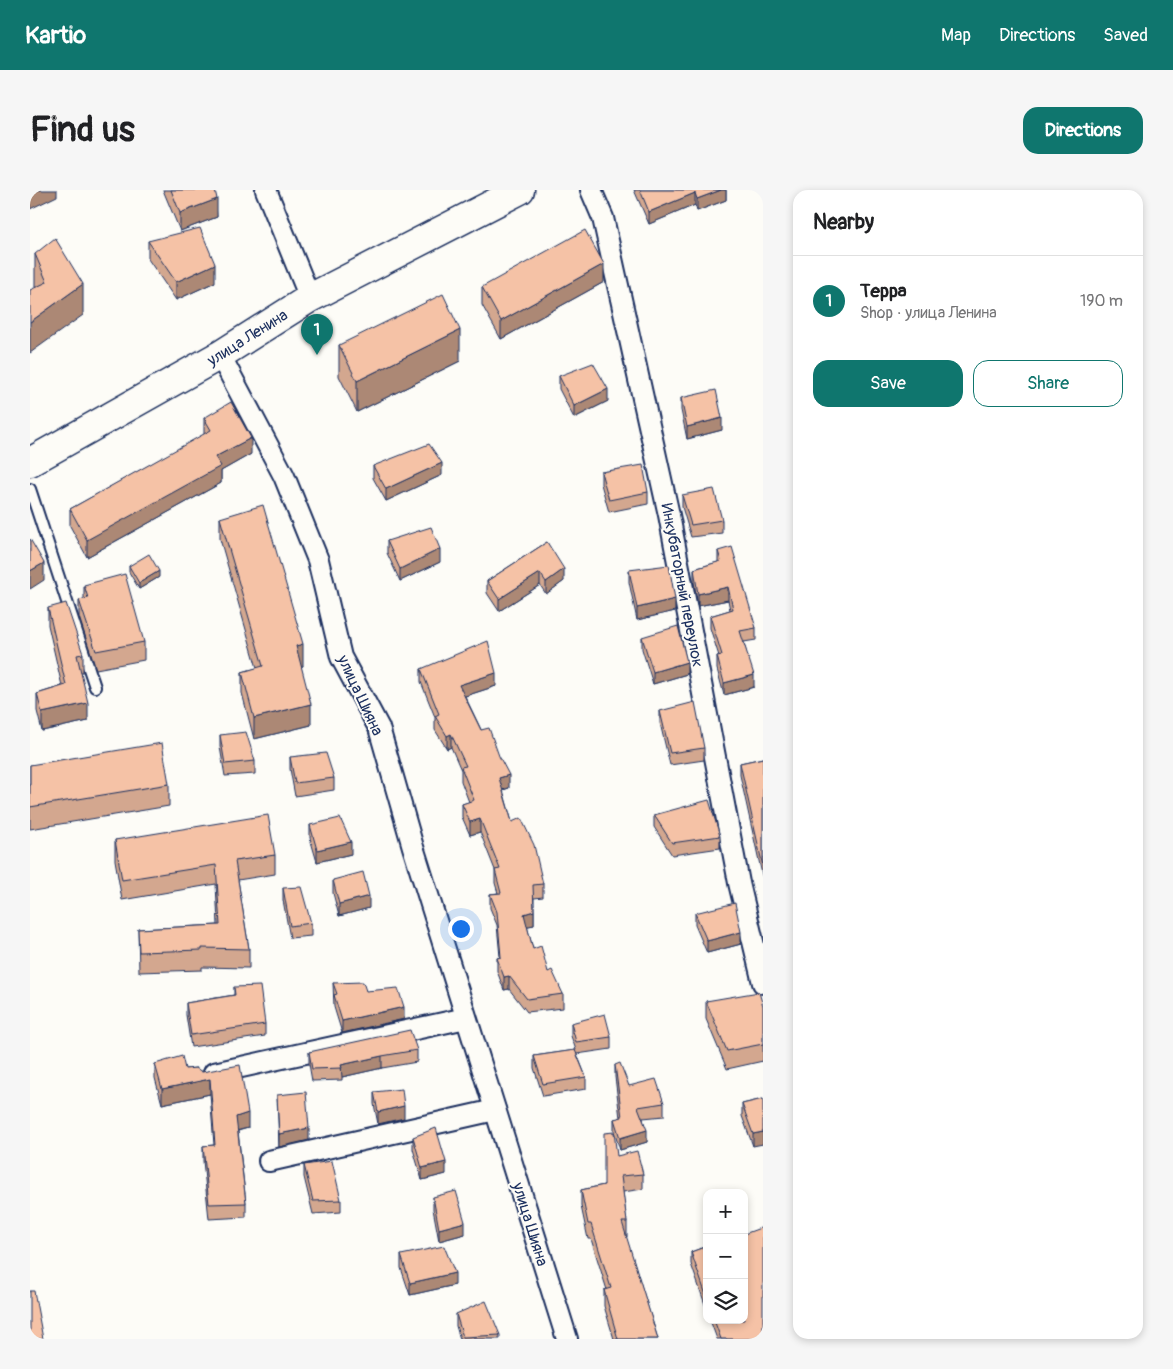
<!DOCTYPE html>
<html lang="en">
<head>
<meta charset="utf-8">
<style>
	:root { --surface:#fff; --page:#f6f6f6; --text:#202124; --muted:#757577; --line:#e0e0e0; --accent:#0f766e }
	body { margin:0; font-family:Pangolin,sans-serif; background:var(--page); color:var(--text) }
	.controls { position:absolute; right:15px; bottom:15px; display:grid; overflow:hidden; border-radius:10px; box-shadow:0 2px 8px #0003 }
	.controls button { width:45px; height:45px; display:grid; place-items:center; padding:0; border:0; border-bottom:1px solid var(--line); background:var(--surface); color:var(--text); font:25px sans-serif }
	.you { position:absolute; left:430px; top:738px; width:18px; height:18px; margin:-12px; border:4px solid #fff; border-radius:50%; background:#1a73e8; box-shadow:0 0 0 8px #1a73e833 }
	.badge { display:grid; place-items:center; width:32px; height:32px; border-radius:50%; background:var(--accent); color:#fff; font-size:16px; font-weight:700 }
	.pin { position:absolute; translate:-50% -41px; filter:drop-shadow(0 1px 2px #0008) }
	.pin::after { content:''; position:absolute; top:26px; width:18px; height:15px; background:inherit; clip-path:polygon(0 0,100% 0,50% 100%) }
	.list { margin:0; padding:0; list-style:none }
	h2 { display:flex; justify-content:space-between; align-items:center; height:65px; margin:0; padding:0 20px; font-size:21px }
	h2 small { font-size:16px; font-weight:400; color:var(--muted) }
	.list li { display:grid; grid-template-columns:32px 1fr auto; gap:15px; align-items:center; box-sizing:border-box; height:90px; padding:0 20px; border-top:1px solid var(--line) }
	.list b { display:block; font-size:19px; white-space:nowrap }
	.list p { margin:0; font-size:16px; white-space:nowrap; color:var(--muted) }
	.list em { font-size:16px; font-style:normal; color:var(--muted) }
	.actions { display:flex; gap:10px; padding:15px 20px }
	.actions a { flex:1; padding:11px 0; border:1px solid var(--accent); border-radius:15px; text-align:center; font-size:18px; color:var(--accent) }
	.actions .main { background:var(--accent); color:#fff }
	.icon { flex:none; width:28px; height:28px; fill:none; stroke:currentColor; stroke-width:2; stroke-linecap:round; stroke-linejoin:round }
	.map { position:relative; flex:none; width:733px; height:1149px; overflow:hidden; border-radius:15px }
	header { display:flex; align-items:center; gap:30px; box-sizing:border-box; height:70px; padding:0 25px; background:var(--accent); color:#fff }
	header strong { font-size:24px }
	nav { display:flex; gap:28px; margin-inline-start:auto; font-size:18px }
	.intro { display:flex; align-items:center; justify-content:space-between; box-sizing:border-box; height:120px; padding:0 30px }
	h1 { margin:0; font-size:35px }
	.button { padding:12px 22px; border-radius:15px; background:var(--accent); color:#fff; font-size:18px; font-weight:700 }
	main { display:flex; gap:30px; padding:0 30px }
	aside { flex:1; background:var(--surface); border-radius:15px; box-shadow:0 2px 8px #0003 }
	.map>svg:first-child { display:block }
	.lines { fill:none; stroke-linecap:round; stroke-linejoin:round }
	.service-casing { stroke:#1b2f5e; stroke-width:14 }
	.minor-casing { stroke:#1b2f5e; stroke-width:24 }
	.secondary-casing { stroke:#1b2f5e; stroke-width:31 }
	.service { stroke:#fdfcf7; stroke-width:10 }
	.minor { stroke:#fdfcf7; stroke-width:20 }
	.secondary { stroke:#fdfcf7; stroke-width:28 }
	.wall { fill:#d3a78f; stroke:#1b2f5e }
	.shaded-wall { fill:#ac8874; stroke:#1b2f5e }
	.building { fill:#f5c2a6; stroke:#1b2f5e }
	.labels { text-anchor:middle; stroke-width:4; stroke-linejoin:round; paint-order:stroke }
	.street-label { font-size:16px; fill:#1b2f5e; stroke:#fdfcf7 }
</style>
</head>
<body>
<header>
<strong>Kartio</strong>
<nav><a>Map</a><a>Directions</a><a>Saved</a></nav>
</header>
<div class="intro"><h1>Find us</h1><a class="button">Directions</a></div>
<main>
<div class="map">
<svg width="733" height="1149" viewBox="0 0 733 1149">
	<rect width="100%" height="100%" fill="#fdfcf7"/>
	<filter id="ink" filterUnits="userSpaceOnUse"><feTurbulence type="fractalNoise" baseFrequency=".02" numOctaves="2"/><feDisplacementMap in="SourceGraphic" scale="10" xChannelSelector="R" yChannelSelector="G"/><feConvolveMatrix kernelMatrix="1 2 1 2 8 2 1 2 1" color-interpolation-filters="sRGB"/></filter>
	<g filter="url(#ink)">
		<g class="lines">
			<defs>
				<path id="service" d="M0,299l65,198"/>
				<g id="minor">
					<path d="M236,0l44,108"/>
					<path d="M561,0l12,28 66,297 70,368 24,100"/>
					<path d="M190,165l64,121 34,84 23,97 38,71 34,119 154,492"/>
					<path d="M184,883l252,-55"/>
					<path d="M239,971l226,-51"/>
				</g>
				<path id="secondary" d="M0,272l190,-107 90,-57 210,-108"/>
			</defs>
			<use href="#service" class="service-casing"/>
			<use href="#minor" class="minor-casing"/>
			<use href="#secondary" class="secondary-casing"/>
			<use href="#service" class="service"/>
			<use href="#minor" class="minor"/>
			<use href="#secondary" class="secondary"/>
		</g>
		<g class="wall">
			<path d="M133,0h52l2,27 -37,14z"/>
			<path d="M604,0h92v10l-29,11 -2,-6 -46,19z"/>
			<path d="M118,51l67,41 -39,18 -28,-41z"/>
			<path d="M5,64l48,61 -48,-28z"/>
			<path d="M574,92l-103,57 -19,-34v-18z"/>
			<path d="M309,155l121,16 -103,51 -18,-36z"/>
			<path d="M529,186l49,25 -34,17 -15,-29z"/>
			<path d="M651,208l41,32 -35,9 -6,-29z"/>
			<path d="M174,228l47,36 -30,17v12l-134,74 -17,-31v-17l134,-74z"/>
			<path d="M343,276l69,9 -56,26 -13,-23z"/>
			<path d="M571,282l47,20v12l-39,8 -8,-28z"/>
			<path d="M652,305l40,25v13l-31,4 -9,-30z"/>
			<path d="M190,328l83,148h-2l10,59 -57,14 -12,-46v-21l15,-4 -37,-129z"/>
			<path d="M357,351l53,21 -40,19 -13,-28z"/>
			<path d="M517,352l17,39 -18,13 -6,-9 -41,26 -12,-18v-12z"/>
			<path d="M688,361l38,77v12l-12,2 10,45 -30,8 -7,-26v-13h2l-9,-28v-12l20,-6 -2,-10 -30,6 -4,-24v-13l24,-7z"/>
			<path d="M99,376l30,11 -20,12 -10,-17z"/>
			<path d="M599,380l46,41 -38,9 -8,-38z"/>
			<path d="M54,395l60,57v18l-48,9 -17,-52v-17l5,-1z"/>
			<path d="M18,418l35,46v18h-2l7,49 -46,10 -5,-20v-17l25,-8 -14,-61z"/>
			<path d="M612,447l45,37 -34,10 -11,-35z"/>
			<path d="M391,479l75,17 -31,10 44,92 -6,2 9,32 31,62v13l-9,1v27l-7,1 6,23 30,45v14l-36,4 -18,-23 -5,1 -7,-19v-13l3,-1 -3,-32 -7,-17v-14l8,-1 -3,-10v-13l-15,-38 -10,3 -8,-18v-13l7,-2 -8,-21v-11l-10,-23 -4,2 -12,-19v-13l-14,-35z"/>
			<path d="M630,521l44,37v12l-34,5 -10,-42z"/>
			<path d="M190,545l35,26v13l-30,2 -5,-29z"/>
			<path d="M260,567l44,21v12l-39,6 -5,-27z"/>
			<path d="M733,568v121l-23,-104v-12z"/>
			<path d="M0,575l139,19v22l-139,23z"/>
			<path d="M624,625l66,21v12l-48,7 -18,-28z"/>
			<path d="M280,635l41,29 -34,8 -7,-24z"/>
			<path d="M85,650l160,15v19l-37,6 11,69v19l-47,-1v3l-63,2 -1,-43 80,-4 -2,-41 -94,16 -7,-40z"/>
			<path d="M303,690l36,28 -30,8 -6,-23z"/>
			<path d="M253,698l28,35v13l-21,2 -7,-38z"/>
			<path d="M665,723l46,31 -34,9 -12,-28z"/>
			<path d="M303,793l33,8 38,28 -62,14 -8,-26z"/>
			<path d="M204,797l31,37v12l-74,11 -5,-32v-12l48,-8z"/>
			<path d="M676,811l57,5v55l-36,8 -21,-50z"/>
			<path d="M541,833l40,14v12l-34,5 9,23v12l-43,7 -9,-28v-12l42,-6 -5,-14z"/>
			<path d="M387,860v12l-35,6 -40,9v3l-30,1 -3,-17v-12z"/>
			<path d="M125,874l30,5 11,-1 52,60 -10,3 8,72v14l-37,2 -6,-58v-15l11,-1 -4,-51 -48,10 -7,-26z"/>
			<path d="M585,875l14,21 35,17v13l-21,2 4,24 -27,8 -6,-19v-12l6,-1 -5,-41z"/>
			<path d="M344,902l30,26 -26,6 -4,-20z"/>
			<path d="M247,905l32,45 -30,7z"/>
			<path d="M733,909l-10,47 -11,-30v-12z"/>
			<path d="M383,947l33,37 -24,6 -9,-31z"/>
			<path d="M587,966l26,18v15l-20,3 4,30v15h-1l32,102h-44l-10,-33v-16h3l-16,-51h-3l-7,-33v-16l23,-5z"/>
			<path d="M274,975l37,35v12l-28,2 -9,-37z"/>
			<path d="M403,1007l32,37 -26,7 -6,-32z"/>
			<path d="M677,1056v64l-16,-46v-12z"/>
			<path d="M371,1065l54,30 -45,10 -9,-27z"/>
			<path d="M426,1124l44,21v4h-40l-4,-13z"/>
			<path d="M680,1130h34l19,19h-46z"/>
		</g>
		<g class="shaded-wall">
			<path d="M2,0h25v6l-27,13v-18z"/>
			<path d="M691,0h5v10l-29,11v-12z"/>
			<path d="M665,3v12l-46,19v-12z"/>
			<path d="M187,9v18l-37,14v-18z"/>
			<path d="M185,74v18l-39,18v-18z"/>
			<path d="M574,74v18l-103,57v-18z"/>
			<path d="M53,94v31l-53,38v-31z"/>
			<path d="M430,140v31l-103,51v-31z"/>
			<path d="M578,199v12l-34,17v-12z"/>
			<path d="M692,228v12l-35,9v-12z"/>
			<path d="M221,248v16l-30,17v12l-134,74v-17l128,-83z"/>
			<path d="M412,273v12l-56,26v-12z"/>
			<path d="M410,359v13l-40,19v-12z"/>
			<path d="M14,373v17l-14,9v-18z"/>
			<path d="M534,379v12l-18,13v-12z"/>
			<path d="M129,381v6l-20,12v-6z"/>
			<path d="M510,383v12l-41,26v-12z"/>
			<path d="M698,397v13l-30,6v-12z"/>
			<path d="M645,409v12l-38,9v-12z"/>
			<path d="M273,454v22l-7,2v-22z"/>
			<path d="M657,472v12l-34,10v-12z"/>
			<path d="M466,483v13l-37,12v-13z"/>
			<path d="M724,485v12l-30,8v-12z"/>
			<path d="M58,513v18l-46,10v-18z"/>
			<path d="M281,514v21l-57,14v-21z"/>
			<path d="M421,544v13l-4,2v-13z"/>
			<path d="M479,585v13l-10,3v-13z"/>
			<path d="M450,629v13l-10,3v-13z"/>
			<path d="M321,652v12l-34,8v-12z"/>
			<path d="M339,706v12l-30,8v-12z"/>
			<path d="M504,721v14l-10,2v-13z"/>
			<path d="M711,742v12l-34,9v-12z"/>
			<path d="M479,786v13l-5,1v-13z"/>
			<path d="M374,817v12l-62,14v-12z"/>
			<path d="M352,866v12l-40,9 -1,-12z"/>
			<path d="M180,889v15l-48,10v-15z"/>
			<path d="M374,916v12l-26,6v-12z"/>
			<path d="M218,923v15l-12,3v-14z"/>
			<path d="M279,938v12l-30,7v-13z"/>
			<path d="M617,940v12l-27,8v-12z"/>
			<path d="M733,942v12l-10,2v-12z"/>
			<path d="M416,972v12l-24,6v-12z"/>
			<path d="M435,1032v12l-26,7v-12z"/>
			<path d="M425,1083v12l-45,10v-12z"/>
		</g>
		<g class="building">
			<path d="M141,0h44l2,9 -37,14z"/>
			<path d="M610,0h81l-24,9 -2,-6 -46,19z"/>
			<path d="M170,38l15,36 -39,18 -28,-41z"/>
			<path d="M555,40l19,34 -103,57 -19,-34z"/>
			<path d="M25,48l28,46 -53,38v-32l17,-8 -12,-28z"/>
			<path d="M413,104l17,36 -103,51 -18,-36z"/>
			<path d="M563,173l15,26 -34,17 -15,-30z"/>
			<path d="M686,200l6,28 -35,9 -6,-29z"/>
			<path d="M201,212l20,36 -36,19 6,9 -134,74 -17,-31 141,-79 -7,-12z"/>
			<path d="M399,254l13,19 -56,26 -13,-23z"/>
			<path d="M613,275l5,27 -39,8 -8,-28z"/>
			<path d="M684,299l8,31 -31,5 -9,-30z"/>
			<path d="M233,315l40,139 -7,2 15,58 -57,14 -12,-46 21,-6 -43,-148z"/>
			<path d="M401,337l9,22 -40,20 -13,-28z"/>
			<path d="M0,349l14,24 -14,8z"/>
			<path d="M517,352l17,27 -18,13 -6,-9 -41,26 -12,-18z"/>
			<path d="M702,357l24,81 -16,3 14,44 -30,8 -7,-27 5,-1 -12,-39 23,-7 -5,-22 -30,7 -4,-25 27,-8 -3,-10z"/>
			<path d="M119,364l10,17 -20,12 -10,-17z"/>
			<path d="M639,375l6,34 -38,9 -8,-38z"/>
			<path d="M95,384l19,68 -48,9 -17,-51 9,-2 -4,-13z"/>
			<path d="M36,413l17,51 -6,1 11,48 -46,10 -5,-19 29,-9 -18,-77z"/>
			<path d="M648,436l9,36 -34,10 -11,-35z"/>
			<path d="M458,451l8,32 -37,12 22,45 8,-2 10,28 10,19 -10,3 13,44 9,-4 13,27 9,39 -10,1 1,26 -10,3 9,35 8,-3 7,26 4,-2 11,24 -36,5 -18,-23 -5,1 -7,-19 4,-1 -4,-45 -7,-18 11,-1 -6,-23 5,-1 -20,-50 -10,3 -8,-18 12,-4 -13,-33 5,-1 -15,-32 -4,2 -12,-20 4,-2 -18,-45z"/>
			<path d="M665,512l9,46 -34,5 -10,-42z"/>
			<path d="M216,542l9,29 -30,3 -5,-29z"/>
			<path d="M132,553l7,41 -139,23v-42z"/>
			<path d="M296,563l8,25 -39,5 -5,-26z"/>
			<path d="M733,568v109l-23,-104z"/>
			<path d="M679,610l11,36 -48,7 -18,-28z"/>
			<path d="M238,625l7,40 -40,6 14,88 -47,-1v2l-63,2 -1,-23 82,-4 -4,-60 -94,15 -7,-40z"/>
			<path d="M310,628l11,24 -34,8 -7,-25z"/>
			<path d="M333,682l6,24 -30,8 -6,-24z"/>
			<path d="M271,697l10,36 -21,3 -7,-38z"/>
			<path d="M705,713l6,29 -34,9 -12,-28z"/>
			<path d="M333,792l3,9 32,-3 6,19 -62,14 -8,-26 3,-1 -4,-11z"/>
			<path d="M230,796l5,38 -74,11 -5,-32 49,-8 -1,-8z"/>
			<path d="M729,802l4,14v38l-36,7 -21,-50z"/>
			<path d="M575,824l6,23 -35,5 -5,-19z"/>
			<path d="M380,840l7,20 -35,6 -41,9 1,3 -30,1 -3,-17z"/>
			<path d="M545,860l11,27 -43,7 -9,-28z"/>
			<path d="M152,866l3,13 11,-1 6,4 38,-7 8,48 -12,4 10,86 -37,1 -6,-58 12,-1 -5,-66 -48,10 -7,-25z"/>
			<path d="M590,873l9,23 27,-7 8,24 -26,4 9,23 -27,8 -6,-19 8,-2 -7,-52z"/>
			<path d="M372,899l2,17 -26,6 -4,-20z"/>
			<path d="M276,902l3,36 -30,6 -2,-39z"/>
			<path d="M733,909v33l-10,2 -11,-30z"/>
			<path d="M406,938l10,34 -24,6 -9,-31z"/>
			<path d="M584,942l3,24 20,-5 6,23 -22,2 6,46h-5l36,117h-40l-14,-49 7,-2 -20,-64h-3l-7,-34 23,-5v-52z"/>
			<path d="M302,971l9,39 -28,1 -9,-36z"/>
			<path d="M426,1001l9,31 -26,7 -6,-32z"/>
			<path d="M733,1037v111l-4,1h-38l-7,-19h30v-86z"/>
			<path d="M414,1056l11,27 -45,10 -9,-28z"/>
			<path d="M677,1056v52l-16,-46z"/>
			<path d="M0,1101h4l9,48h-13z"/>
			<path d="M456,1111l14,34 -37,2 -7,-23z"/>
		</g>
	</g>
	<g class="labels">
		<g class="street-label">
			<text transform="translate(217 147) rotate(-32)" y="6">улица Ленина</text>
			<text transform="translate(653 395) rotate(79)" y="6">Инкубаторный переулок</text>
			<text transform="translate(331 505) rotate(65)" y="6">улица Шияна</text>
			<text transform="translate(501 1034) rotate(73)" y="6">улица Шияна</text>
		</g>
	</g>
</svg>
<div class="controls">
<button>+</button>
<button>−</button>
<button><svg class="icon" aria-label="layers" viewBox="0 0 24 24"><path d="M12 4l9 5-9 5-9-5zM3 14l9 5 9-5"/></svg></button>
</div>
<div class="you"></div>
<div class="pin badge" style="left:287px;top:165px">1</div>
</div>
<aside>
<h2>Nearby<small></small></h2>
<ul class="list">
<li><span class="badge">1</span><div><b>Терра</b><p>Shop · улица Ленина</p></div><em>190 m</em></li>
</ul>
<div class="actions"><a class="main">Save</a><a>Share</a></div>
</aside>
</main>
</body>
</html>
